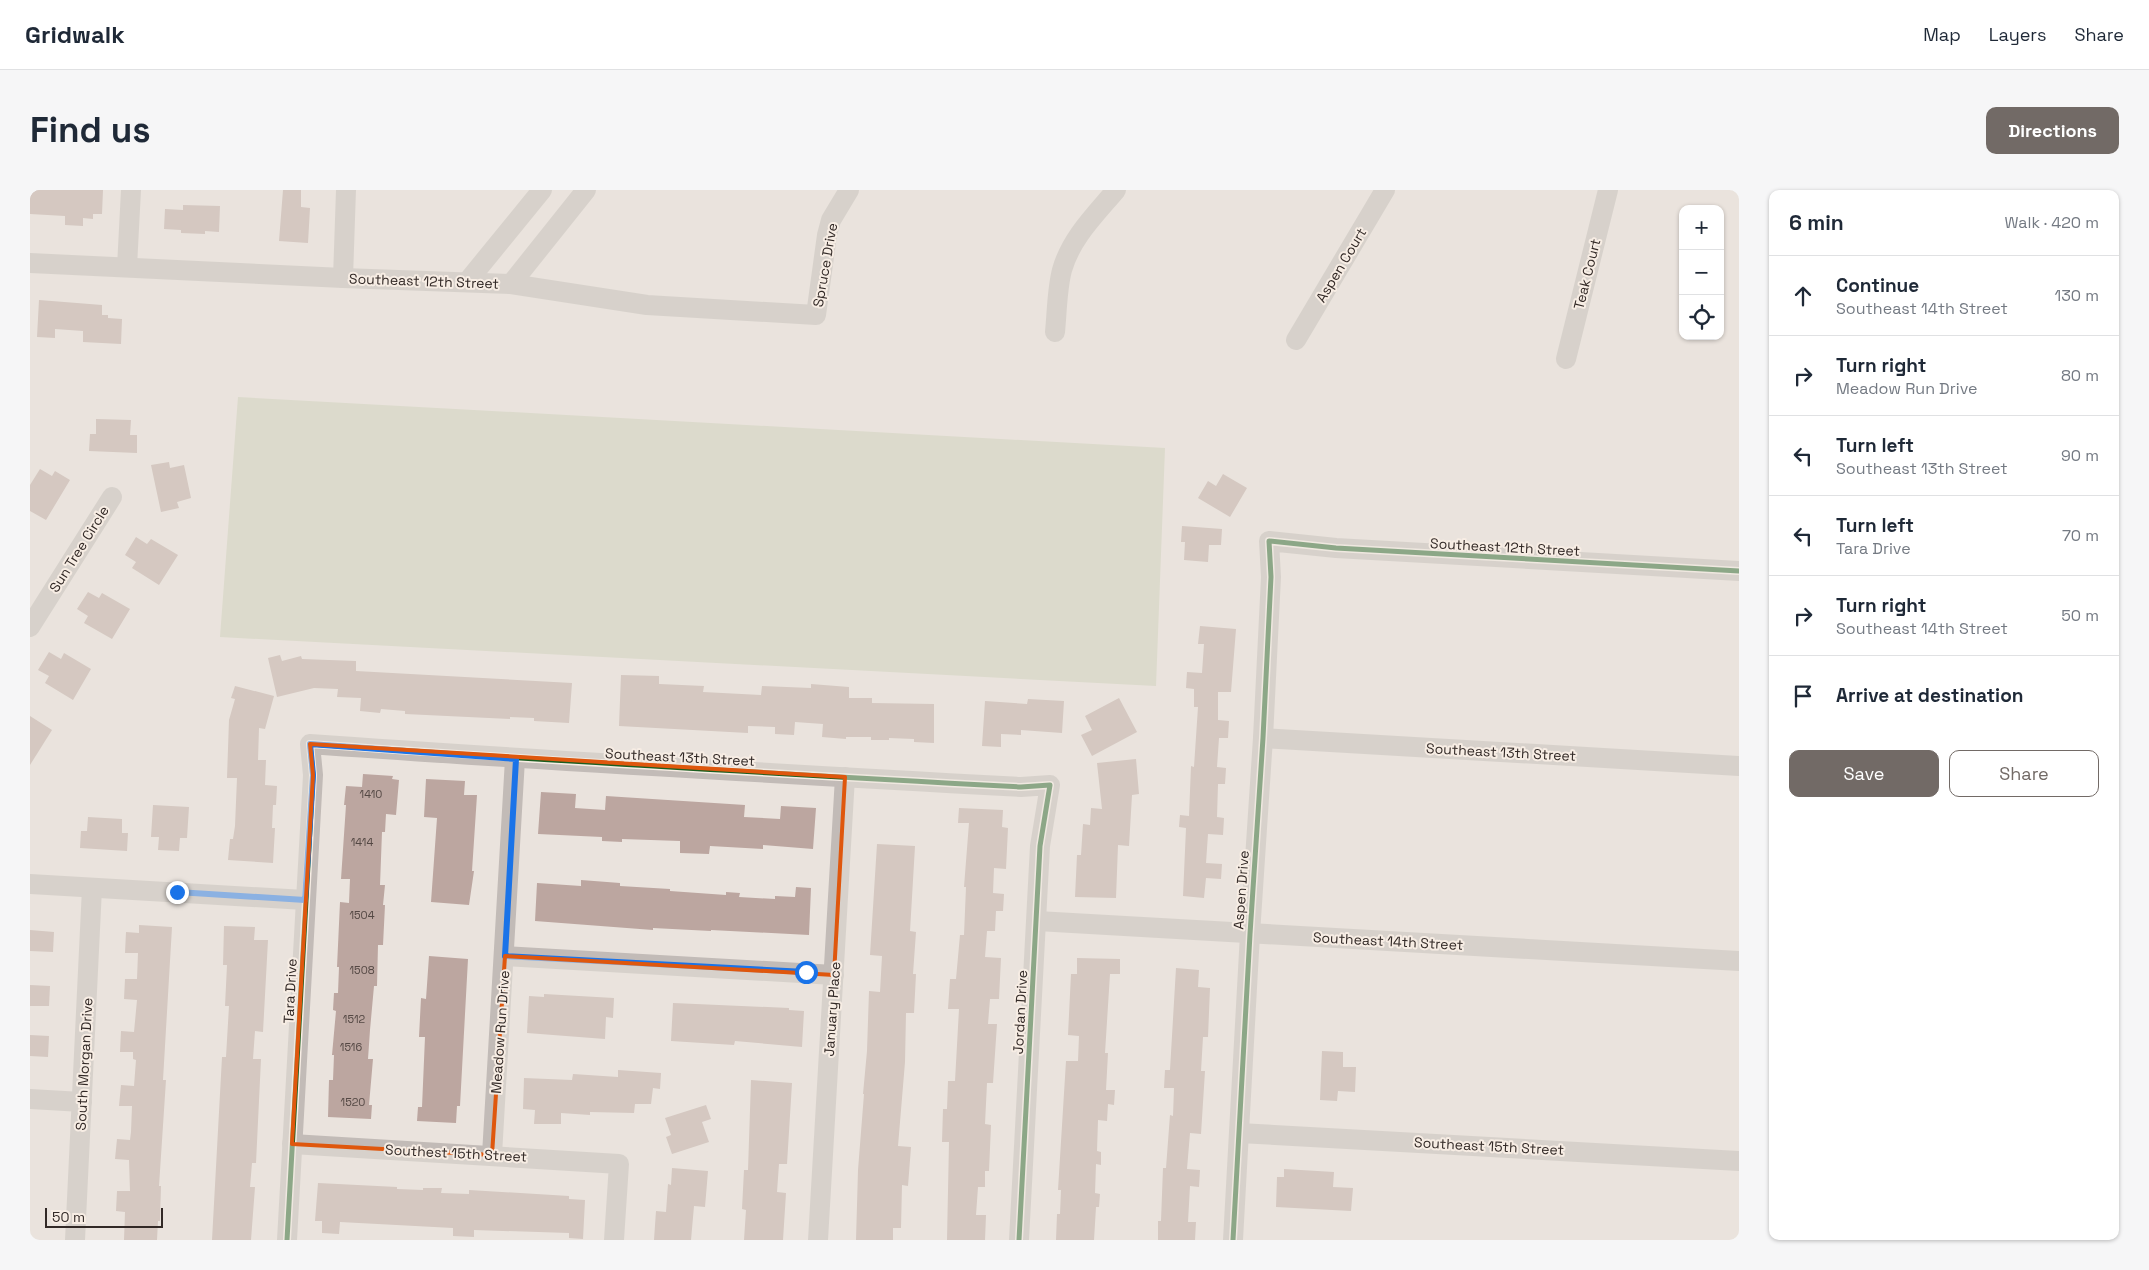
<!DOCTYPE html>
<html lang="en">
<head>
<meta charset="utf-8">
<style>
	:root { --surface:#fff; --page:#f6f6f7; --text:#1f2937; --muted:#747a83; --line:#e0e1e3; --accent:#726a66 }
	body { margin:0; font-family:"Space Grotesk",sans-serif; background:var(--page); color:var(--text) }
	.controls { position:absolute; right:15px; top:15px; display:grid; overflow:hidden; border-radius:10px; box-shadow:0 1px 4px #0004 }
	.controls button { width:45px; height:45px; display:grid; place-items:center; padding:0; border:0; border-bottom:1px solid var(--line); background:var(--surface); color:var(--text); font:25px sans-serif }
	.scale { position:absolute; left:15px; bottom:12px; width:118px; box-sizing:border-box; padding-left:5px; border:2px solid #322926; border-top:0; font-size:14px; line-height:18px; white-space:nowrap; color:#322926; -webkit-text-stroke:4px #f7ede4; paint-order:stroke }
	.stop { position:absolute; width:15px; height:15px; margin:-11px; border:4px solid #1a73e8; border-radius:50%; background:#fff }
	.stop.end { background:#1a73e8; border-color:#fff; box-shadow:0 1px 5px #0008 }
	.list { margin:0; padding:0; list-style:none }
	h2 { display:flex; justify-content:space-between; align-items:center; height:65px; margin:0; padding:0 20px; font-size:21px }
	h2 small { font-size:16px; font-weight:400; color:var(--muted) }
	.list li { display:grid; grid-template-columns:32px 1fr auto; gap:15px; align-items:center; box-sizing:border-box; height:80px; padding:0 20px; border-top:1px solid var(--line) }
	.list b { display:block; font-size:19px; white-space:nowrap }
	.list p { margin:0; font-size:16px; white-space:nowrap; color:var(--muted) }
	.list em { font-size:16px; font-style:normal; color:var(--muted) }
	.actions { display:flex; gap:10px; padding:15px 20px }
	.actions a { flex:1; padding:11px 0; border:1px solid var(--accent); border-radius:10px; text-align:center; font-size:18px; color:var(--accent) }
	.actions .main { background:var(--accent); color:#fff }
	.icon { flex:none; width:28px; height:28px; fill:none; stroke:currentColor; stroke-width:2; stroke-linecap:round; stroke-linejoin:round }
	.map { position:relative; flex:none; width:1709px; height:1050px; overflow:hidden; border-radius:10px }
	header { display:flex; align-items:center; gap:30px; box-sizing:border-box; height:70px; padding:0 25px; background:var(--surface); border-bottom:1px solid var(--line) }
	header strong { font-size:24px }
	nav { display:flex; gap:28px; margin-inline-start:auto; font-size:18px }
	.intro { display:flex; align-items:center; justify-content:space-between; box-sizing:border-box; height:120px; padding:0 30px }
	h1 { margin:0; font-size:35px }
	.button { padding:12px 22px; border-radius:10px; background:var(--accent); color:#fff; font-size:18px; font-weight:700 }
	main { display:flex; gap:30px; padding:0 30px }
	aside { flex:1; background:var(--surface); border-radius:10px; box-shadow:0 1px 4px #0004 }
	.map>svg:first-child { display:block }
	.green { fill:#ccceb8 }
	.building { fill:#bca6a0 }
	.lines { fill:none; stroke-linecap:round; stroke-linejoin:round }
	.minor { stroke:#c2bbb7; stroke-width:20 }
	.cycleway-casing { stroke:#f7ede4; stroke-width:8 }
	.cycleway { stroke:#1b5e20; stroke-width:5 }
	.route { stroke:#1a73e8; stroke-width:6 }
	.marked { fill:none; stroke:#df570d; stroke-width:4; stroke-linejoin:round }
	.labels { text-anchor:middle; stroke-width:4; stroke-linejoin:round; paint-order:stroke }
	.number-label { font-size:11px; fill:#544844 }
	.street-label { font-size:14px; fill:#322926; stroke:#f7ede4 }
</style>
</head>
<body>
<header>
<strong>Gridwalk</strong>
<nav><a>Map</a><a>Layers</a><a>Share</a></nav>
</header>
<div class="intro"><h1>Find us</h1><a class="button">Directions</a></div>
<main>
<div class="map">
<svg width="1709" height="1050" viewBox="0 0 1709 1050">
	<rect width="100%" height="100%" fill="#eae3dd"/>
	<path class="green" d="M208,207l927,51 -9,238 -936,-49z"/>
	<g class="building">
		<path d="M0,0h73l-1,24h-9v5l-10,-1v8l-18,-1v-9l-35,-2z"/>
		<path d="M253,0h18v17l9,1 -2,35 -29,-2z"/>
		<path d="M153,15l37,1 -1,26 -14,-1v3l-24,-1v-3l-17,-1 1,-20 18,1z"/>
		<path d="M9,110l63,5v10h6v3l14,1 -1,25 -38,-2v-11l-28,-2v9l-18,-1z"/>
		<path d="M66,229l35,1 -1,15h7v18l-48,-2 1,-17h6z"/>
		<path d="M139,272l1,6 14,-3 7,33 -14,4 2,6 -18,4 -10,-47z"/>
		<path d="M10,279l12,7 3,-5 15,9 -24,40 -16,-9v-26z"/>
		<path d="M1193,284l24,14 -17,29 -32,-19 10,-17 8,5z"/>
		<path d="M1152,336l40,3 -1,16h-12l-1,17 -24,-2 1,-18h-4z"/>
		<path d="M106,347l11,7 4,-5 27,16 -19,30 -27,-17 4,-6 -11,-7z"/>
		<path d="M58,402l11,6 3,-5 28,16 -18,30 -28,-16 4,-7 -11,-7z"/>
		<path d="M1170,436l36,3 -5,63h-13v28l11,1 -1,17h-9l-2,29 9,1 -1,16h-7l-1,33 7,1 -1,17 -15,-1 -2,29 16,1 -1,15 -15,-1 -2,20 -21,-2 3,-68 -7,-1 1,-12 9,1 2,-50 3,1 4,-60h-4v-18l-8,-1 1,-16 15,1 2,-29h-6z"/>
		<path d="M19,462l12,7 3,-6 27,16 -18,31 -28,-17 4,-7 -11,-6z"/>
		<path d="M250,465l2,6 19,-5 1,3 54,2v10l216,12 -3,40 -35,-2v-3l-24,-1v2l-105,-5v-3l-24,-2 -1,4 -20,-2 1,-13 -24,-1 1,-8 -24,-1 -37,9 -9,-39z"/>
		<path d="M591,485l38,1v8l45,2 -1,6 58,3 1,-9 49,2v-4l38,3v11h23v5l62,1v39l-20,-1v-3l-25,-1v2h-18v-3h-25v2l-24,-2 1,-13 -28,-2 -1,13 -19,-1v-7l-27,-1v7l-129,-7z"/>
		<path d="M205,496l39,10 -9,33 -6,-1 -1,32h8l-1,25 12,1 -1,19h-3l-1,23h3l-2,35 -45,-3 2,-21h3l2,-13 2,-48h-10l2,-58 6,-21 -4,-1z"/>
		<path d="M1089,508l18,34 -45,24 -11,-21 11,-5 -7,-14z"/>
		<path d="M998,509l36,2 -2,32 -41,-3v5l-20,-1v13l-19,-1 3,-45 42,3z"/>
		<path d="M0,526l22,14 -22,35z"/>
		<path d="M1106,569l3,35 -7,1 -3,51 -11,-1 -2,53 -41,-1 2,-42h4l2,-31 7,1 1,-17 11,1 -5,-46z"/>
		<path d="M333,584l30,2 -1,3 7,1 -3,35 -10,-1 -1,18h-3l-2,53h5l-2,20h2l-2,40h-5l-1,41h-3l-4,44 -2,29h5l-4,46h3l-1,14 -43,-2 1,-37h4l1,-25h-2l4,-44 -3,-1 1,-17h4l1,-26h-2l3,-65 9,1 1,-24h-9l5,-74h-2l2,-19 16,1z"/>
		<path d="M396,589l39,2 -1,14h13l-5,76h2l-5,34 -38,-3 6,-84 -13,-1z"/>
		<path d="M511,602l35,2 -1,14 30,2 1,-14 139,9 -1,12 36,2 1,-13 35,2 -3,41 -50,-4v4l-53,-3 -1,8 -29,-1v-12l-58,-2v3l-20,-1v-4l-64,-3z"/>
		<path d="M123,615l36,2 -2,31h-7l-1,13 -21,-1 1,-13h-8z"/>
		<path d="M929,618l44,2 -1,17 6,1 -2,41 -12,-1 -1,25 11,1 -1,17h-7l-1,20h-8l-2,26 16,1 -2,41h-9l-2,25h9l-4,59h-6l-2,41 6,1 -2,46h-4v16h-7l-2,28h10l-1,25h-38l2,-98h-7l1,-33h4l1,-28h7l4,-72h-11l2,-30h6l4,-44h4l2,-48h-2l5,-64h-11z"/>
		<path d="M58,627l34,2v14h6l-1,18 -47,-3 1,-17h6z"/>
		<path d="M847,654l38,2 -5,85 6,1 -3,42h3l-2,39h-8l-1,49 -7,84 13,1 -3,39 -6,-1 -1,43h-8v12h-37l2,-70 6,-76h-1l4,-43 2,-60 11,1 2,-36 -12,-1z"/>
		<path d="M551,690l39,3v3l50,3v2l56,4v-3l14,1 -1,4 36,2v-3l20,1 1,-10 15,1 -2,47 -98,-5v1l-58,-3v2l-118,-9 2,-38 44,3z"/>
		<path d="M109,735l33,2 -9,153h3l-7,106h2l-1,35h-2l-1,19h-33l1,-28 -9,-1 1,-20h13l-1,-31 -14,-1 2,-20 13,1 1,-8 1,-26h-13l2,-21 13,1 2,-26 -3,-1v-7h-13l1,-21 13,1 3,-32 -13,-1 1,-20h12l1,-26h-13l1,-21 13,1z"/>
		<path d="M194,736l31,1 -1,13h14l-5,92 -8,-1 -2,28h8l-5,104h-4l-2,24h5l-4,53h-39l10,-183h4l3,-51h-4l2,-41h-4z"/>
		<path d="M0,740l24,2 -1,20 -23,-1z"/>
		<path d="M399,766l39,3 -8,147h-3l-1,17 -39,-2 1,-14h4l3,-70h-6l2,-39 5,1z"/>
		<path d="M1047,768l43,1v15h-10l-5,79h3l-2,37h9l-1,15 -6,-1 -1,17 -9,-1 -1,31 4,1v13l-5,-1 -1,29 5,1 -1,13h-3l-2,33h-38l1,-26h3l1,-24h-3l8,-129h12l1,-25 -11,-1 3,-61h6z"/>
		<path d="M1146,778l23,2 -1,17 12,1 -2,49h-5l-2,34h4l-4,63 -11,-1 -3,36 13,1 -1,17 -9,-1 -2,36h8l-1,18h-37v-19h3l2,-53h3l4,-53 3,1 1,-28h-10l1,-18h5z"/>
		<path d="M0,795l20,1 -1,20h-19z"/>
		<path d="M514,804l70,4 -1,20 -7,-1 -1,22 -78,-6 2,-37 15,1z"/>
		<path d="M643,813l116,5v2l15,1 -2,36 -67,-6 -1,4 -63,-4z"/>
		<path d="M0,845l19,1 -1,21 -18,-1z"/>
		<path d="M1292,861l21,1v15h13l-1,25 -17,-1 -1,10 -17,-1z"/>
		<path d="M588,880l43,3 -1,16 -7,-1 -2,16h-16l-1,9 -44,-1v3l-29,-2v11h-27l1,-14 -12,-1 1,-31 48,2 1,-6 45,3z"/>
		<path d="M721,890l41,3 -5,81h-8l-2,28 9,1 -3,47h-39l2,-30 -4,-1 2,-39h4z"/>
		<path d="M676,915l5,14 -9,3 7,20 -37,12 -6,-17 5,-2 -6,-17z"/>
		<path d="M642,978l36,3 -3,36 -11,-1 -3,34h-37l2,-29 10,1 2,-28 3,1z"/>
		<path d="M1254,979l50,3 -1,15 20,1 -2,23 -75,-4 1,-30h7z"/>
		<path d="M288,993l79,4v2l26,1v-2h19l-1,5 28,1v-4l100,6v3l16,1 -2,39 -14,-1v-5l-95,-3v7l-21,-1v-8l-113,-6 -1,12 -17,-1v-12h-7z"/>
	</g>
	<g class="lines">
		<g class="minor">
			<path d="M0,73l313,15 168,6 136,21 169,10 11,-80 4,-15 18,-30"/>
			<path d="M97,77l4,-77"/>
			<path d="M313,88l3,-88"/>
			<path d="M437,92l75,-92"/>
			<path d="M481,94l75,-94"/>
			<path d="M1025,142c2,-20 2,-43 7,-62 9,-32 33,-55 54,-80"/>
			<path d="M1266,150l89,-150"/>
			<path d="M1536,169l42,-169"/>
			<path d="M0,437l82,-130"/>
			<path d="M1233,548l476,28"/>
			<path d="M0,694l275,16"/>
			<path d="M1007,731l702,40"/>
			<path d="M475,766l329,19"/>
			<path d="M0,909l52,3"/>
			<path d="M1209,943l500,28"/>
			<path d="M262,954l327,20 -5,76"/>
			<path d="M462,965l23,-396"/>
			<path d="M45,1050l17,-352"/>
			<path d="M257,1050l26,-465 -3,-31c237,17 474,30 711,43l29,-2 -10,61 -21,394"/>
			<path d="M788,1050l27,-463"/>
			<path d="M1203,1050l17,-306 13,-196 8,-161 -2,-36 67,7 403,23"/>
		</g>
		<defs>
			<g id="cycleway">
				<path d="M257,1050l26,-465 -3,-31c237,17 474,30 711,43l29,-2 -10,61 -21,394"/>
				<path d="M1203,1050l17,-306 13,-196 8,-161 -2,-36 67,7 403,23"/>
			</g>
		</defs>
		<use href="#cycleway" class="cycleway-casing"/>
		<use href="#cycleway" class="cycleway"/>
	</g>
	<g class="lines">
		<path class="route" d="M147,702l128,8 8,-125 -3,-31 206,15 -11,197 301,16"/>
	</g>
	<path d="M0 0H1709V1050H0ZM280,554l535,33 -11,198 -329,-19 -13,199 -200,-11 21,-369z" fill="#eae3dd" fill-opacity=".55" fill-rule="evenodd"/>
	<path class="marked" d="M280,554l535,33 -11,198 -329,-19 -13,199 -200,-11 21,-369z"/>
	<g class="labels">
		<g class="number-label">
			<text x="341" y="608">1410</text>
			<text x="332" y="656">1414</text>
			<text x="332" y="729">1504</text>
			<text x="332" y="784">1508</text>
			<text x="324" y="833">1512</text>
			<text x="321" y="861">1516</text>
			<text x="323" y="916">1520</text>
		</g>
		<g class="street-label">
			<text transform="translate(795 75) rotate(-80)" y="5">Spruce Drive</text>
			<text transform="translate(1311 75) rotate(-59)" y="5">Aspen Court</text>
			<text transform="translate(1557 84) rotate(-76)" y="5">Teak Court</text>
			<text transform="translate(394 91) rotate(2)" y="5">Southeast 12th Street</text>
			<text transform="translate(1475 357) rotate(3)" y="5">Southeast 12th Street</text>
			<text transform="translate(49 359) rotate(-58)" y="5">Sun Tree Circle</text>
			<text transform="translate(1471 562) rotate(3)" y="5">Southeast 13th Street</text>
			<text transform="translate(650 567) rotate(3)" y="5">Southeast 13th Street</text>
			<text transform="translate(1211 700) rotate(-86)" y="5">Aspen Drive</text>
			<text transform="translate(1358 751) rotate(3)" y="5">Southeast 14th Street</text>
			<text transform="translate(260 801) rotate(-87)" y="5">Tara Drive</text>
			<text transform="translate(802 819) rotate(-86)" y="5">January Place</text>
			<text transform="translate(990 822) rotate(-87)" y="5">Jordan Drive</text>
			<text transform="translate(470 842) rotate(-86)" y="5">Meadow Run Drive</text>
			<text transform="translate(54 874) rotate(-87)" y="5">South Morgan Drive</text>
			<text transform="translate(1459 956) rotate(3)" y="5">Southeast 15th Street</text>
			<text transform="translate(426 963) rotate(3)" y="5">Southest 15th Street</text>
		</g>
	</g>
</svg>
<div class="controls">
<button>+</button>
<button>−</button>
<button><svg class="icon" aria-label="locate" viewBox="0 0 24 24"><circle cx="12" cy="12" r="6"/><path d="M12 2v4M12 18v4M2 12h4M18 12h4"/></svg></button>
</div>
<div class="scale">50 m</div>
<div class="stop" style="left:776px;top:782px"></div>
<div class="stop end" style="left:147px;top:702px"></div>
</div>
<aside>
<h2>6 min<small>Walk · 420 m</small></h2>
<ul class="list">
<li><svg class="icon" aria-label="ahead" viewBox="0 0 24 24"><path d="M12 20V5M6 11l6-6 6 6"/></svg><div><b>Continue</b><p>Southeast 14th Street</p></div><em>130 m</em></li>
<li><svg class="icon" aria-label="right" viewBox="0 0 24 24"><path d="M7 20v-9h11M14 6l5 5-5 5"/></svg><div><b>Turn right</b><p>Meadow Run Drive</p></div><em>80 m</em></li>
<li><svg class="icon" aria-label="left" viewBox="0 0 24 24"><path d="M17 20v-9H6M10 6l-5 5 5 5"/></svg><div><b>Turn left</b><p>Southeast 13th Street</p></div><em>90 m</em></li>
<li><svg class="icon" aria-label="left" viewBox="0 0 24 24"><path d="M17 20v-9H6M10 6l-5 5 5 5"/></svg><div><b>Turn left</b><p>Tara Drive</p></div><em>70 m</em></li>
<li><svg class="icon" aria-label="right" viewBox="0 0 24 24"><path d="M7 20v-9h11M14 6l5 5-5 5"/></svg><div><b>Turn right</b><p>Southeast 14th Street</p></div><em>50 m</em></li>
<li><svg class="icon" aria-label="arrive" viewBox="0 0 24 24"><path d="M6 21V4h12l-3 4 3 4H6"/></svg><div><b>Arrive at destination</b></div></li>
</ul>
<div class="actions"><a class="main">Save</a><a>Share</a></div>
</aside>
</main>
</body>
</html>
